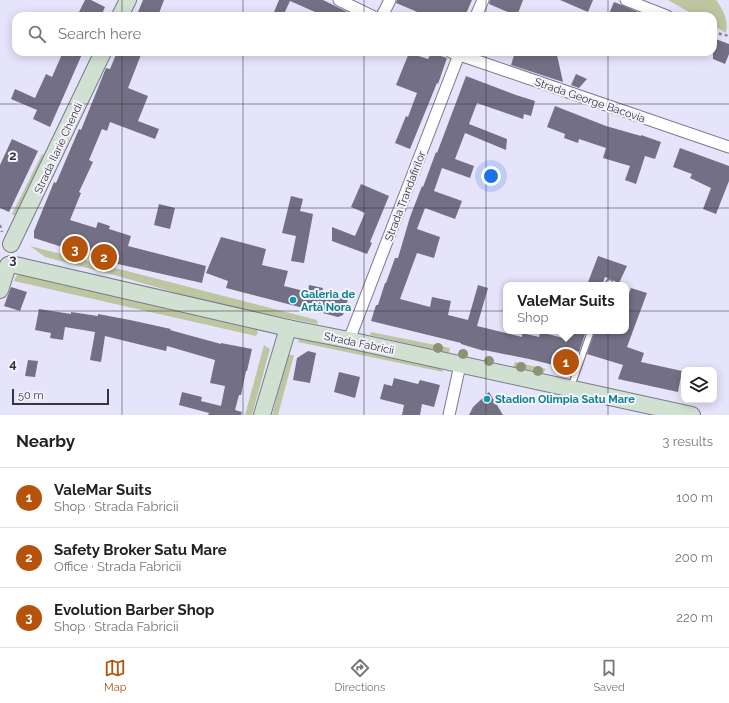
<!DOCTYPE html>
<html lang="en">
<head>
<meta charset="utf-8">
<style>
	:root { --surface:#fff; --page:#f6f6f6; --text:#222; --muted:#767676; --line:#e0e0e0; --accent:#b45309 }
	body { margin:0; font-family:Raleway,sans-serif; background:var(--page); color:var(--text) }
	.controls { position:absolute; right:12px; bottom:12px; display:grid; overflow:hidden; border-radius:8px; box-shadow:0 2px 10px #0003 }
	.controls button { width:36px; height:36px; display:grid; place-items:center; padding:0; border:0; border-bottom:1px solid var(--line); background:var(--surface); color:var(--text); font:20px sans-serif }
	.scale { position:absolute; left:12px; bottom:10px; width:97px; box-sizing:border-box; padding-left:4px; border:2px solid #373640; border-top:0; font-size:11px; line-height:14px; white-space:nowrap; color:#373640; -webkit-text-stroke:3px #f4f3fc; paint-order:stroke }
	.you { position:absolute; left:491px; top:176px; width:14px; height:14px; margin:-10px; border:3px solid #fff; border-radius:50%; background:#1a73e8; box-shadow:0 0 0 6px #1a73e833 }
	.badge { display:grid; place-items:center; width:26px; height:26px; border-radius:50%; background:var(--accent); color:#fff; font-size:13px; font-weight:700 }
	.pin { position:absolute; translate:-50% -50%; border:2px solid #fff; box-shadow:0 1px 4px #0006 }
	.popup { position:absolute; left:503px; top:282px; width:126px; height:52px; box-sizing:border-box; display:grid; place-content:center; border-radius:8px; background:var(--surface); filter:drop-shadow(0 1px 3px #0005); font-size:13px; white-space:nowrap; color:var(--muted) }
	.popup b { font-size:15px; color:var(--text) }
	.popup::after { content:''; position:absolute; left:50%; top:100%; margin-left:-8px; border:8px solid transparent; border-top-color:var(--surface) }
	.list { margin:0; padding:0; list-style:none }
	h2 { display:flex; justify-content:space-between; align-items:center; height:52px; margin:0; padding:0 16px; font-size:17px }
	h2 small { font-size:13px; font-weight:400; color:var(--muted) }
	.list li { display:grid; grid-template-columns:26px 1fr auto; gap:12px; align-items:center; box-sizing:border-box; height:60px; padding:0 16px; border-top:1px solid var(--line) }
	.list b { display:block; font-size:15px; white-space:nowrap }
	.list p { margin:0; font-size:13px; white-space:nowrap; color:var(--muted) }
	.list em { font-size:13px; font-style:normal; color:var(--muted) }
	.icon { flex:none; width:22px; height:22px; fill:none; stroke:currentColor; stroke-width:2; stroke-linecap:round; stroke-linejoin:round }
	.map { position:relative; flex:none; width:729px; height:415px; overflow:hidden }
	.search { position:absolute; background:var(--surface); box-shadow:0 2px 10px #0003; left:12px; right:12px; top:12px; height:44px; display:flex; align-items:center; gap:10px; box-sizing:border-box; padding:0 14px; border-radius:12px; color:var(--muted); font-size:15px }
	.sheet { height:232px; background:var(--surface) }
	nav { display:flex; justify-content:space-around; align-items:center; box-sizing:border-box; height:56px; border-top:1px solid var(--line); background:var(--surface); font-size:11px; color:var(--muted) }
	nav a { display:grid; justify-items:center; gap:2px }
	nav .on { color:var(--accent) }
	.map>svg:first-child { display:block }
	.green { fill:#bec6a1 }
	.building { fill:#737085 }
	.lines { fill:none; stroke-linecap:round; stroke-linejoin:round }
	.lane-casing { stroke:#7b798e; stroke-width:8 }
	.street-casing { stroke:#7b798e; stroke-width:13 }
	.secondary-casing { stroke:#7b798e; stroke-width:18 }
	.path { stroke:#868595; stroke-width:2.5; stroke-dasharray:3 3; stroke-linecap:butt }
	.lane { stroke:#fff; stroke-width:5.5 }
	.street { stroke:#fff; stroke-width:11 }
	.secondary { stroke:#d1e1d1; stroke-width:16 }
	.tree { fill:#8d9273 }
	.grid { fill:none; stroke:#373640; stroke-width:1; stroke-opacity:0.55 }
	.culture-dot { fill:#0f9aa8; stroke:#f4f3fc; stroke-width:1.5 }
	.labels { text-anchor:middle; stroke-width:4; stroke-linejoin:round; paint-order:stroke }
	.street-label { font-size:11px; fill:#373640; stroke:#f4f3fc }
	.culture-label { font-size:11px; font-weight:bold; fill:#0d838f; stroke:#f4f3fc; text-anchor:start }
	.grid-label { font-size:13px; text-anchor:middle; font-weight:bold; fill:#373640; stroke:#f4f3fc; stroke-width:4; stroke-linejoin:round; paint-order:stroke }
</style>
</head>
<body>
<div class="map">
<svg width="729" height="415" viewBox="0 0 729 415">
	<rect width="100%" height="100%" fill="#e6e4fb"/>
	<g class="green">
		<path d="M668,0h48c7,9 13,21 10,33l-13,-8v-9h-17z"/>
		<path d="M42,154l6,3 -31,60 -5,-3z"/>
		<path d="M30,246l287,74 1,4 -75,-14 -49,-12 -80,-23 -69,-18z"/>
		<path d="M22,273l16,2 218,54 2,4 -2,3 -242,-55 2,-5z"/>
		<path d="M371,332l79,16 -1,5 -79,-18z"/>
		<path d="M299,339l139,26 4,3 1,4 -145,-30z"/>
		<path d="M264,345l6,4 -18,66h-7z"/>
		<path d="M288,355h6l-16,60h-6z"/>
		<path d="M515,362l31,7 -3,4 -30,-6z"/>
	</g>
	<g class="building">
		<path d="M85,0h6l14,7 -4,9h-24z"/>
		<path d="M143,0h21l-6,16h-11l-9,-4z"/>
		<path d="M279,0h44l33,16h-43l2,-4 -25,-11 -7,15 -9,-4z"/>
		<path d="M397,0h75l-7,16h-38l-31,-13z"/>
		<path d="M490,0h33l-6,16 -28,-12z"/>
		<path d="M560,0h33l-5,12z"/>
		<path d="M614,2l8,3 25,11h-39z"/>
		<path d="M713,38l16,6v10l-4,10 -12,-5z"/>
		<path d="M63,52h20l-33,75 -17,-8 4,-9 -26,-11 4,-10 20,9 11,-24 6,3z"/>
		<path d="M117,52h25l-14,36 20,8 -10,25 21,8 -4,10 -45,-17 -3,9 -5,-2 -13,31 4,2 -14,30 2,1 -11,27 26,8 2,-6 12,4 -1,3 22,7 -3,10 78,20 -4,17 -93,-21 -75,-24v-7l20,-49 2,1 23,-54 2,1 25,-62 4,1z"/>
		<path d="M515,52h35l7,3 6,27 -52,-17z"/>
		<path d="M409,53l19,6 3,-6 16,5 -9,26 -1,-1 -27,66 -15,-6 11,-27 2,1 9,-24 -21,-8z"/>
		<path d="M576,74l11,5 -8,9 -8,-3z"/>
		<path d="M466,76l50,19 19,6 -4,15 -7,-2 -1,5 -46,-16 -8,21 38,15 -1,11 -41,-17 -10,26 19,7 -4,12 -28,-10 -8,23 28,10 -7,18 -30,-11 -8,21 23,8 -6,21 -17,-5 -17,46 30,8 2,-10 19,4 -3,14 20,5 10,-35 10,3 -11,38 45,11v-4l17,4 1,-5 27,7 3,-8h16l-7,21 -3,-1 -6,18 -41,-10 -45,-9v1l-23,-7v-1l-90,-22 5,-16h2l7,-22h1l9,-25h3l12,-41 12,-31 1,1 13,-35 1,1z"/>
		<path d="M555,106l51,20 35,10v-1l20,7 -6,17 -10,-3 -9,28 -11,-4 5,-14 -27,-8 3,-10 -27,-9 -1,4 -14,-5 1,-4 -18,-7z"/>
		<path d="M12,139l26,12 -29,61 -9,-4v-43z"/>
		<path d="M680,148l49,18v15l-13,33 -13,-5 8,-21 -21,-10 2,-4 -19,-7z"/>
		<path d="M361,184l28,12 -19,46 2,1 -5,11 -35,-13v-14l23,9 10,-23 -14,-6z"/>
		<path d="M291,196l12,3 -3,12 13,3 -9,49 -13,-2 5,-25 -14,-3z"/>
		<path d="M159,204l16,4 -5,21 -16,-4z"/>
		<path d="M221,237l45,12 -4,16 26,6 -4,15 24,6 1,-7 14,3 -1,4 26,7 -5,16 -5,2 -112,-29 2,-7 -22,-8z"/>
		<path d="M598,256l29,10 -8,17 -14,-6 -3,8h-15z"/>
		<path d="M11,287l16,5 -7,19 -16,-5z"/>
		<path d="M631,288l16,5 -20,54 17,6 -3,9 41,9 -4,21 -60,-13 5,-14 -36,-11 8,-23h31v-29z"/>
		<path d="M39,309l32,5v-2l27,4v-2l32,6 41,9 -1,1 51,14v-1l31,6 -5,22h-1l-5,24h-2l-4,15 7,2 -1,3h-33l1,-2 -30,-8 3,-13 20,5 -1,4 20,5 4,-20 -15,-3 5,-23 -48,-14 -1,5 -61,-15 -4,26 -11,-2 5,-28 -30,-5 -2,13 -13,-2 1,-5 -16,-3z"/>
		<path d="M308,351l8,2 -6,30 -17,-3 4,-22z"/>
		<path d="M28,360l10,1 -3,16 -10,-1z"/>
		<path d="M339,372l21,5 -5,21 -21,-6z"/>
		<path d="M394,378l24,6 2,-4 20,5 -6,22 -12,-3 -2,11h-18l2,-10 -24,-6 4,-15 8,2z"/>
		<path d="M489,392l14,23h-34l4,-8z"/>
	</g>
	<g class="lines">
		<defs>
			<g id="lane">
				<path d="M608,285l1,-2"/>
				<path d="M571,387l20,-56"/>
			</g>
			<g id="street">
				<path d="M339,0l33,16"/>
				<path d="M626,0l41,16"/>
				<path d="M382,16l8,-16"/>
				<path d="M476,16l7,-16"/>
				<path d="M451,52l278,95"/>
				<path d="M349,340l111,-288"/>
				<path d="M449,415l11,-50"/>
			</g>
			<g id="secondary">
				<path d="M120,16l8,-16"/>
				<path d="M11,244l92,-192"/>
				<path d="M11,264l277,64 61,12 343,75"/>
				<path d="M0,290l8,-25"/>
				<path d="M262,415l26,-87"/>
			</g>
		</defs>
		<use href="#lane" class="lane-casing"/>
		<use href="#street" class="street-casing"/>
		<use href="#secondary" class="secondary-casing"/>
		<g class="path">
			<path d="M713,32l16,4"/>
			<path d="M0,225l2,7"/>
		</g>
		<use href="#lane" class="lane"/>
		<use href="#street" class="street"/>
		<use href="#secondary" class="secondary"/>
	</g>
	<g class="tree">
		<circle cx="438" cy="348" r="5"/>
		<circle cx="463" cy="354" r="5"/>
		<circle cx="489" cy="361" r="5"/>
		<circle cx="521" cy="367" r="5"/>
		<circle cx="538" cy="371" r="5"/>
	</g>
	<path class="grid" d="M122,0v16M243,0v16M364,0v16M486,0v16M608,0v16M122,52v363M243,52v363M364,52v363M486,52v363M608,52v363M0,104h729M0,208h729M0,311h729"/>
	<g class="culture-dot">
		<circle cx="293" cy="300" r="4"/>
		<circle cx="487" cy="399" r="4"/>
	</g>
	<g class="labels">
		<g class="street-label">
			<text transform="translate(590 100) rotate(19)" y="4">Strada George Bacovia</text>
			<text transform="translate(58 148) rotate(-65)" y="4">Strada Ilarie Chendi</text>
			<text transform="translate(405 196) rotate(-69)" y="4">Strada Trandafirilor</text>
			<text transform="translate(359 343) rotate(12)" y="4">Strada Fabricii</text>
		</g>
		<g class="culture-label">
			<text x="301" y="298">Galeria de<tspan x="301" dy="13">Artă Nora</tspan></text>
			<text x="495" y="403">Stadion Olimpia Satu Mare</text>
		</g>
	</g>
	<g class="grid-label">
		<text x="13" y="160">2</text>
		<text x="13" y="264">3</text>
		<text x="13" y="368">4</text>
	</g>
</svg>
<div class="controls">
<button><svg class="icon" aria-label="layers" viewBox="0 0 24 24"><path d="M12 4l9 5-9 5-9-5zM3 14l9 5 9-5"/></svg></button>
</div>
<div class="scale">50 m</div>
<div class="you"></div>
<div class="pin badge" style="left:566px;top:362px">1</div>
<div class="popup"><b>ValeMar Suits</b>Shop</div>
<div class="pin badge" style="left:104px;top:257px">2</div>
<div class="pin badge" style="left:75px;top:249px">3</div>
<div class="search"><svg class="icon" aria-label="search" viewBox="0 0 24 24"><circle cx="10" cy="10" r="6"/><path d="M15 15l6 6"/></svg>Search here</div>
</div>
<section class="sheet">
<h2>Nearby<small>3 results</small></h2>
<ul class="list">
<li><span class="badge">1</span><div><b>ValeMar Suits</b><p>Shop · Strada Fabricii</p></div><em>100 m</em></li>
<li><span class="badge">2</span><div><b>Safety Broker Satu Mare</b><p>Office · Strada Fabricii</p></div><em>200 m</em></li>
<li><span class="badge">3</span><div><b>Evolution Barber Shop</b><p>Shop · Strada Fabricii</p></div><em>220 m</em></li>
</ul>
</section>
<nav>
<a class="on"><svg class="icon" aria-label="map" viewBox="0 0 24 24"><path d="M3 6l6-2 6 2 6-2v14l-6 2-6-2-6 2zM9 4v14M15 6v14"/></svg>Map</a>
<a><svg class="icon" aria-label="directions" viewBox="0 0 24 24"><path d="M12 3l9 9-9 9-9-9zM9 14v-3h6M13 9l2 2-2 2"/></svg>Directions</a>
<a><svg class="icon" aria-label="saved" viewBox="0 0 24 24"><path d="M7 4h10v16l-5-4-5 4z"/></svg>Saved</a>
</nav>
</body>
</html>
